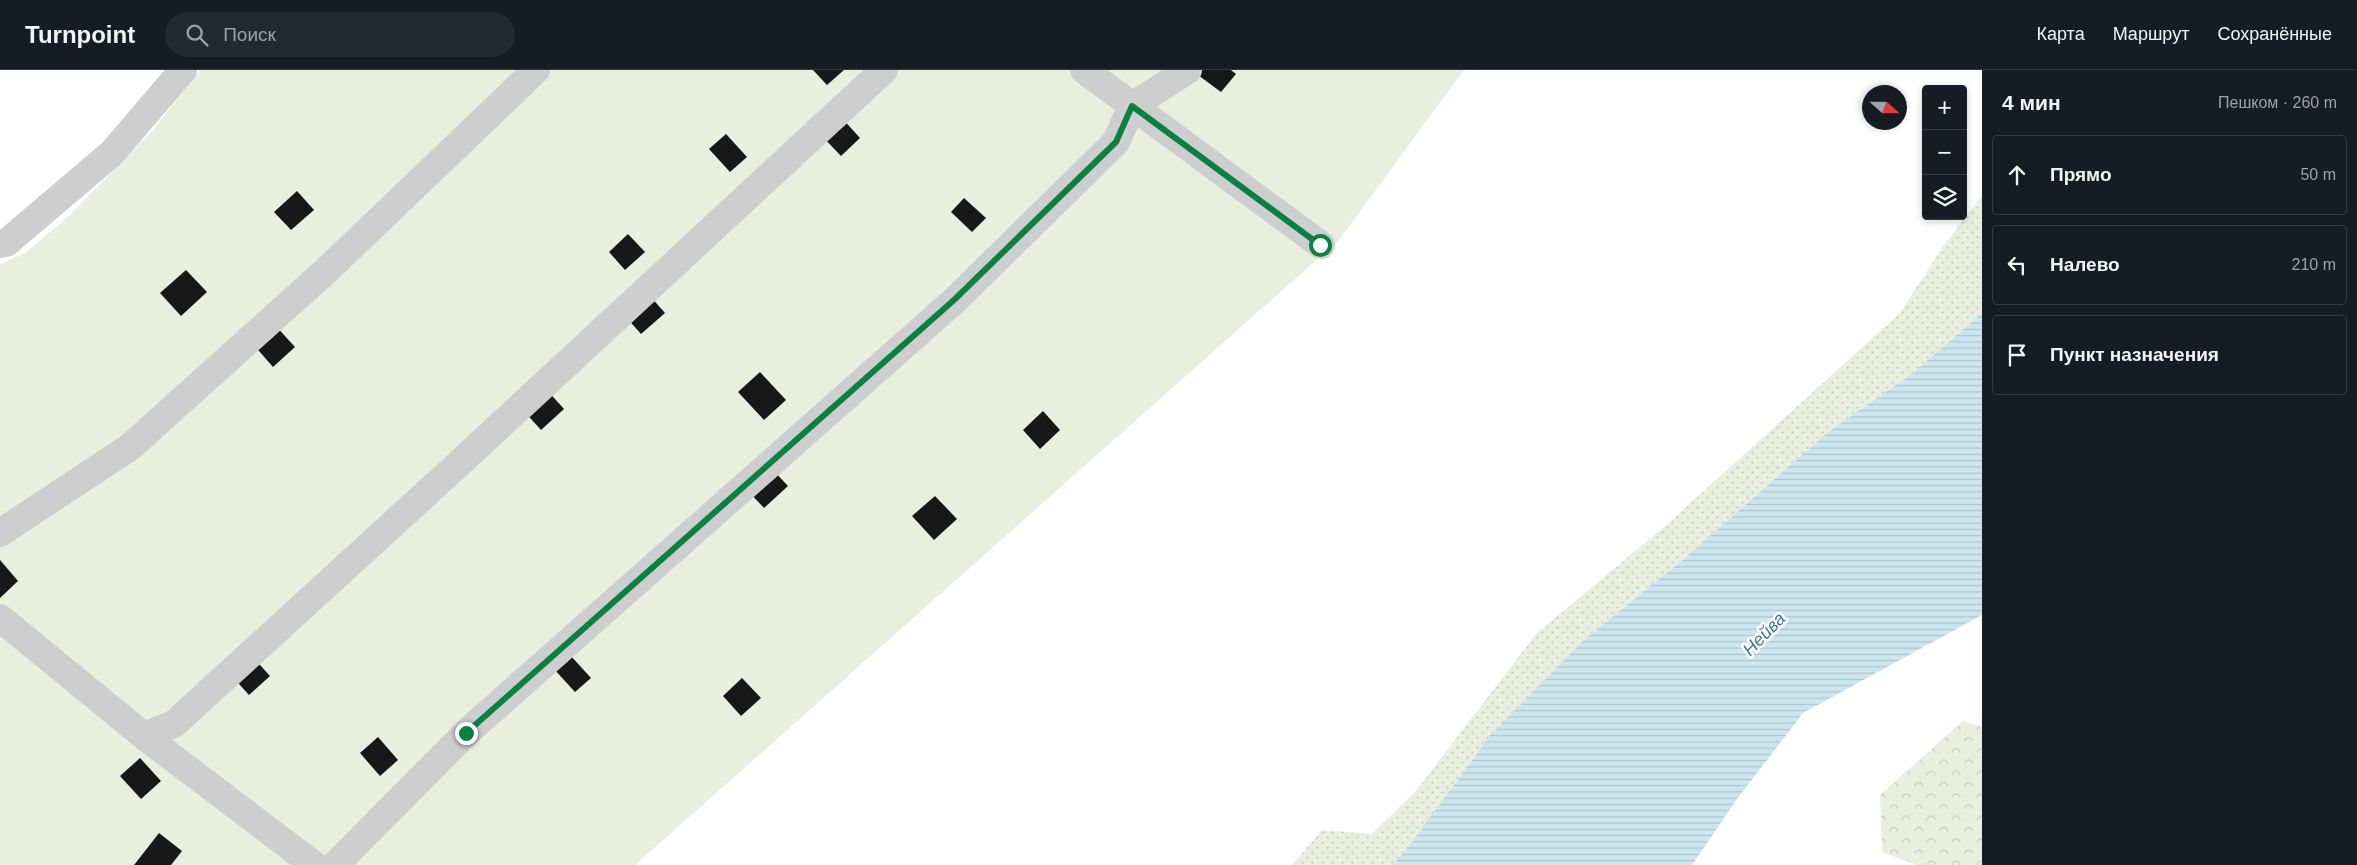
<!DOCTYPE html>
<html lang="ru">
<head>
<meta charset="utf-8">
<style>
	:root { --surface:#171b24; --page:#242831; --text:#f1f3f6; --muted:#9ea1a6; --line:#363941 }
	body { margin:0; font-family:Arial,sans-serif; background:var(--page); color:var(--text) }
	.controls { position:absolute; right:15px; top:15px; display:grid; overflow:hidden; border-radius:5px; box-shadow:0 2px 8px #0003 }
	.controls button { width:45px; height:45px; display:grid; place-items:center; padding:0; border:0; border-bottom:1px solid var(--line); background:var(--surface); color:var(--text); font:25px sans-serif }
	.compass { position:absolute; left:1862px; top:15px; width:45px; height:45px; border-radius:50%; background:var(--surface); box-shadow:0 2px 8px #0003; rotate:111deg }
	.stop { position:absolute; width:15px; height:15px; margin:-11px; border:4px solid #0b8043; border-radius:50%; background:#fff }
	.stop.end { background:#0b8043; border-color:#fff; box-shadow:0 1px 5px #0008 }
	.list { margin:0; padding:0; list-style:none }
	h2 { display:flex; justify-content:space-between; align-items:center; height:65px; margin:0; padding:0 20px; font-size:21px }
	h2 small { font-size:16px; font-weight:400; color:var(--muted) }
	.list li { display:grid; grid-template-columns:32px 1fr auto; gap:15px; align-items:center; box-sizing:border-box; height:80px; margin:0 10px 10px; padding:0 10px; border:1px solid var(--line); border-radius:5px }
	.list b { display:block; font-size:19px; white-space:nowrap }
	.list em { font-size:16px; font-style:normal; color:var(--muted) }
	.icon { flex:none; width:28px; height:28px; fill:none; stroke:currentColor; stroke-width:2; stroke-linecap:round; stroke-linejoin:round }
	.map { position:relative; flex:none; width:1982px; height:795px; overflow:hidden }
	header { display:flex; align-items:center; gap:30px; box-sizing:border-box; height:70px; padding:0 25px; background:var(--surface); border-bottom:1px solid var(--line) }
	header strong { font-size:24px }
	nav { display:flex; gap:28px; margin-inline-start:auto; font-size:18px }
	.search { width:350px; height:45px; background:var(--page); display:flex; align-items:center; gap:12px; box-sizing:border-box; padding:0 18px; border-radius:28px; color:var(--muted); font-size:19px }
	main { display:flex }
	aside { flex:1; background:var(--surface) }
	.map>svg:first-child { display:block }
	.grass { fill:url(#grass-dots) }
	.forest { fill:url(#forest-crowns) }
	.green { fill:#eaeedf }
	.water { fill:url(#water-rules) }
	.building { fill:#181818 }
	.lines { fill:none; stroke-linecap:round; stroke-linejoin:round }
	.minor { stroke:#cecece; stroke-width:28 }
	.route { stroke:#0b8043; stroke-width:6 }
	.labels { text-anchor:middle; stroke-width:5; stroke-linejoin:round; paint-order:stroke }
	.water-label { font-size:18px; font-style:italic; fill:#397b91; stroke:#fff }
</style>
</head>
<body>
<header>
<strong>Turnpoint</strong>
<div class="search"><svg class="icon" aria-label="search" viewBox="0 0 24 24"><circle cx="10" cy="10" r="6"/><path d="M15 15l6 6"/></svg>Поиск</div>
<nav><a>Карта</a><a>Маршрут</a><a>Сохранённые</a></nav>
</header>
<main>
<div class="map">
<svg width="1982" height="795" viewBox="0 0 1982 795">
	<defs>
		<pattern id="grass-dots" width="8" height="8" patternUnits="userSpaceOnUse" patternTransform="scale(1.25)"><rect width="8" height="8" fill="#eaeedf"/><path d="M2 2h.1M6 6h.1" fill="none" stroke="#c9cdc0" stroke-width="1.8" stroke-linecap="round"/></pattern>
		<pattern id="forest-crowns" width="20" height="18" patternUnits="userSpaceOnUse" patternTransform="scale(1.25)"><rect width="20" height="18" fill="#eaeedf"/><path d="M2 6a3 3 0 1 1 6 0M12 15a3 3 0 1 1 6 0" fill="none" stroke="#c9cdc0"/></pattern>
		<pattern id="water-rules" width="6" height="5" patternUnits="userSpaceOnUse" patternTransform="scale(1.25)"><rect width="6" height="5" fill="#cbe6ee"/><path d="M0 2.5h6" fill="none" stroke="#afc6cd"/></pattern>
	</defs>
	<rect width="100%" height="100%" fill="#fff"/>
	<path class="grass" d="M1982,125v118l-69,60 -85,59 -142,125 -101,82 -192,226h-101l30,-35 50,4 44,-43 120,-157 128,-107 236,-214 42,-65z"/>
	<path class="forest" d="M1963,651l19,6v138h-65l-35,-13 -2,-57z"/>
	<path class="green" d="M200,0h1264l-125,170 -704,625h-635v-601l25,-11 45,-38 83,-85z"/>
	<path class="water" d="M1982,243v302l-179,98 -66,86 -45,66h-299l16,-19 81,-110 95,-97 101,-82 142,-125 85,-59z"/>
	<g class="building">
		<path d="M813,0h31l-17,15z"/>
		<path d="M1202,0h29l5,4 -15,18 -23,-17z"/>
		<path d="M840,46l20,22 -19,18 -21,-22z"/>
		<path d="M726,64l21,23 -17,15 -21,-23z"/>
		<path d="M297,121l17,19 -23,20 -17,-18z"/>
		<path d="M964,128l22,20 -14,14 -21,-20z"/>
		<path d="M628,164l17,18 -20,18 -16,-18z"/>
		<path d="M186,200l21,22 -26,24 -21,-23z"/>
		<path d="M650,226l15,17 -24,21 -15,-17z"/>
		<path d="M273,253l22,24 -22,20 -21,-24z"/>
		<path d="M760,302l26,28 -22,20 -26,-28z"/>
		<path d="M545,318l19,21 -23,21 -19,-21z"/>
		<path d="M1043,341l17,19 -20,19 -17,-19z"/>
		<path d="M773,400l15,16 -24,22 -15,-16z"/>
		<path d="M935,426l22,23 -23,21 -22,-24z"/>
		<path d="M0,490l18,21 -18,17z"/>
		<path d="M570,585l21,23 -16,14 -21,-23z"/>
		<path d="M252,586l18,20 -21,19 -18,-20z"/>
		<path d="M742,608l19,20 -20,18 -18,-20z"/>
		<path d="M378,667l20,23 -18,16 -20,-23z"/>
		<path d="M140,688l21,23 -20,18 -21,-23z"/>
		<path d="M159,763l23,18 -11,14h-37z"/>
	</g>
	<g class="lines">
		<g class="minor">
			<path d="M1084,0l237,175"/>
			<path d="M0,174l6,-1 106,-90 71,-83"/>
			<path d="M0,463l130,-86 198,-178 208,-199"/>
			<path d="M0,548l144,118 30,-12 279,-255 431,-399"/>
			<path d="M144,666l170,129"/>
			<path d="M335,795l131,-132 488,-432 162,-159 16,-36 56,-36"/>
		</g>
	</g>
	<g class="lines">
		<path class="route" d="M466,663l488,-433 162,-158 16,-36 188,139"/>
	</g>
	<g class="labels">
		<g class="water-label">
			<text transform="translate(1764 564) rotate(-46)" y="6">Нейва</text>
		</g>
	</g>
</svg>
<div class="controls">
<button>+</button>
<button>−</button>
<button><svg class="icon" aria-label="layers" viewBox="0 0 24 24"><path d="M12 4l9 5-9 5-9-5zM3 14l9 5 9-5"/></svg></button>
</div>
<svg class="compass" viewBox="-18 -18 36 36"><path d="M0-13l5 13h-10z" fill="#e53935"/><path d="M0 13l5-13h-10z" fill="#9ea1a6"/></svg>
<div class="stop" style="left:1320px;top:175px"></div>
<div class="stop end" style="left:466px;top:663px"></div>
</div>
<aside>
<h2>4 мин<small>Пешком · 260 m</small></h2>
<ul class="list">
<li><svg class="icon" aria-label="ahead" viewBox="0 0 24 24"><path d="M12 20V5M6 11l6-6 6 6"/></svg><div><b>Прямо</b></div><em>50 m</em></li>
<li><svg class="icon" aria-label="left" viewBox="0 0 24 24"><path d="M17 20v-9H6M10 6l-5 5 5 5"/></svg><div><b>Налево</b></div><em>210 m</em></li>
<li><svg class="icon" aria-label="arrive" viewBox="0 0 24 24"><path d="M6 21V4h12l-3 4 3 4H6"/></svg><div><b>Пункт назначения</b></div></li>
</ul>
</aside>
</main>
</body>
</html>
